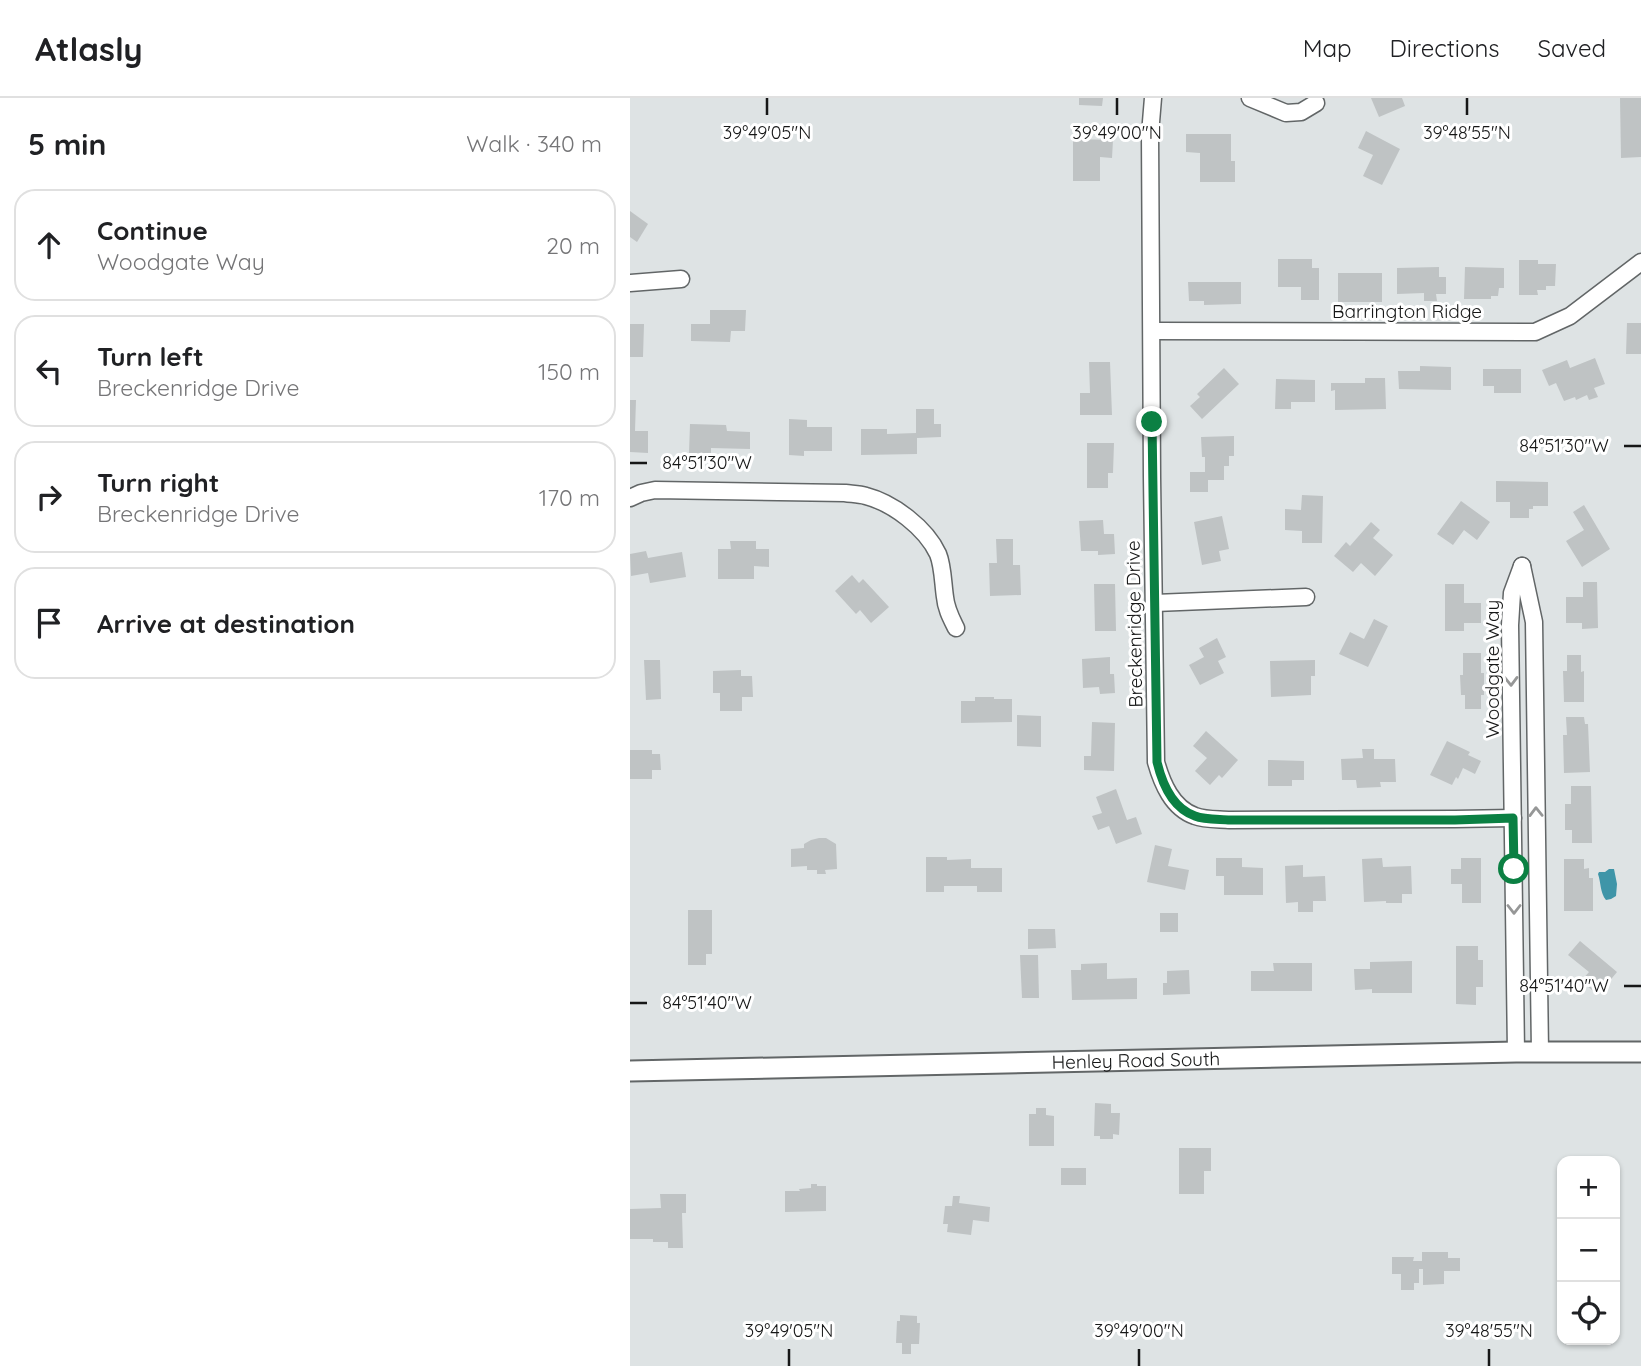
<!DOCTYPE html>
<html lang="en">
<head>
<meta charset="utf-8">
<style>
	:root { --surface:#fff; --page:#f2f2f2; --text:#202124; --muted:#757577; --line:#e0e0e0 }
	body { margin:0; font-family:Quicksand,sans-serif; background:var(--page); color:var(--text) }
	.controls { position:absolute; right:21px; bottom:21px; display:grid; overflow:hidden; border-radius:14px; box-shadow:0 2px 5px #0004 }
	.controls button { width:63px; height:63px; display:grid; place-items:center; padding:0; border:0; border-bottom:2px solid var(--line); background:var(--surface); color:var(--text); font:35px sans-serif }
	.stop { position:absolute; width:21px; height:21px; margin:-16px; border:5px solid #0b8043; border-radius:50%; background:#fff }
	.stop.end { background:#0b8043; border-color:#fff; box-shadow:0 2px 7px #0008 }
	.list { margin:0; padding:0; list-style:none }
	h2 { display:flex; justify-content:space-between; align-items:center; height:91px; margin:0; padding:0 28px; font-size:30px }
	h2 small { font-size:23px; font-weight:400; color:var(--muted) }
	.list li { display:grid; grid-template-columns:46px 1fr auto; gap:21px; align-items:center; box-sizing:border-box; height:112px; margin:0 14px 14px; padding:0 14px; border:2px solid var(--line); border-radius:21px }
	.list b { display:block; font-size:26px; white-space:nowrap }
	.list p { margin:0; font-size:23px; white-space:nowrap; color:var(--muted) }
	.list em { font-size:23px; font-style:normal; color:var(--muted) }
	.icon { flex:none; width:38px; height:38px; fill:none; stroke:currentColor; stroke-width:2; stroke-linecap:round; stroke-linejoin:round }
	.map { position:relative; flex:none; width:1011px; height:1268px; overflow:hidden }
	header { display:flex; align-items:center; gap:42px; box-sizing:border-box; height:98px; padding:0 35px; background:var(--surface); border-bottom:2px solid var(--line) }
	header strong { font-size:33px }
	nav { display:flex; gap:38px; margin-inline-start:auto; font-size:24px }
	main { display:flex }
	aside { flex:1; background:var(--surface) }
	.map>svg:first-child { display:block }
	.water { fill:#3f95a8 }
	.building { fill:#bfc3c4 }
	.lines { fill:none; stroke-linecap:round; stroke-linejoin:round }
	.minor-casing { stroke:#626667; stroke-width:19 }
	.tertiary-casing { stroke:#626667; stroke-width:23 }
	.minor { stroke:#fff; stroke-width:16 }
	.tertiary { stroke:#fff; stroke-width:19 }
	.oneway { stroke:#969797 }
	.route { stroke:#0b8043; stroke-width:9 }
	.ticks { fill:none; stroke:#161717; stroke-width:2.5 }
	.labels { text-anchor:middle; stroke-width:6; stroke-linejoin:round; paint-order:stroke }
	.street-label { font-size:19px; fill:#161717; stroke:#fff }
	.ticks-label { font-size:18px; text-anchor:middle; fill:#161717; stroke:#fff; stroke-width:6; stroke-linejoin:round; paint-order:stroke }
</style>
</head>
<body>
<header>
<strong>Atlasly</strong>
<nav><a>Map</a><a>Directions</a><a>Saved</a></nav>
</header>
<main>
<aside>
<h2>5 min<small>Walk · 340 m</small></h2>
<ul class="list">
<li><svg class="icon" aria-label="ahead" viewBox="0 0 24 24"><path d="M12 20V5M6 11l6-6 6 6"/></svg><div><b>Continue</b><p>Woodgate Way</p></div><em>20 m</em></li>
<li><svg class="icon" aria-label="left" viewBox="0 0 24 24"><path d="M17 20v-9H6M10 6l-5 5 5 5"/></svg><div><b>Turn left</b><p>Breckenridge Drive</p></div><em>150 m</em></li>
<li><svg class="icon" aria-label="right" viewBox="0 0 24 24"><path d="M7 20v-9h11M14 6l5 5-5 5"/></svg><div><b>Turn right</b><p>Breckenridge Drive</p></div><em>170 m</em></li>
<li><svg class="icon" aria-label="arrive" viewBox="0 0 24 24"><path d="M6 21V4h12l-3 4 3 4H6"/></svg><div><b>Arrive at destination</b></div></li>
</ul>
</aside>
<div class="map">
<svg width="1011" height="1268" viewBox="0 0 1011 1268">
	<rect width="100%" height="100%" fill="#dee3e4"/>
	<path class="water" d="M979,771h5l3,15 -1,12 -5,3 -5,1c-6,-7 -5,-18 -8,-26l1,-2h6z"/>
	<g class="building">
		<path d="M449,0h24l-1,8 -23,-1z"/>
		<path d="M741,0h31l3,8 -26,11z"/>
		<path d="M990,0h21v59l-20,1z"/>
		<path d="M736,33l34,18 -18,36 -19,-9 10,-21 -15,-7z"/>
		<path d="M556,36h45v27h4v21h-35v-29l-14,-1z"/>
		<path d="M443,41l40,1 -1,18 -12,-1v24h-27z"/>
		<path d="M0,113l18,13 -11,18 -7,-5z"/>
		<path d="M648,161h34v9h7v32h-18v-13h-23z"/>
		<path d="M889,162h19v4h18l-1,22h-9v4h-9l1,5h-19z"/>
		<path d="M809,169v10h7v17h-10l1,7h-13v-8l-27,1v-26z"/>
		<path d="M835,169l39,1v20h-5l-1,8h-7v3h-27z"/>
		<rect x="708" y="175" width="44" height="29"/>
		<path d="M558,184h53v22l-37,1v-4h-15z"/>
		<path d="M80,212h36l-1,21h-14l-1,11 -39,-1v-17h19z"/>
		<path d="M997,225h14v31h-15z"/>
		<path d="M0,226h14l-1,33h-13z"/>
		<path d="M965,260l10,26 -11,4 4,9 -9,3 -2,-5 -11,5 -1,-3 -11,4 -8,-18 -7,3 -7,-16 25,-10 3,8z"/>
		<path d="M459,264h21l2,53h-32v-22h10z"/>
		<path d="M790,268l31,1v23l-52,-1 -1,-18h22z"/>
		<path d="M594,270l15,16 -37,35 -12,-13 10,-9 -3,-3z"/>
		<path d="M853,271h38v24h-27v-7h-11z"/>
		<path d="M735,280h20l1,31 -51,1v-20l-4,1v-8h34z"/>
		<path d="M646,281l39,1v22h-24v7h-16z"/>
		<path d="M0,302h6l-1,31h13v22l-18,-1z"/>
		<path d="M286,311h18v15h7v13l-24,1v16l-56,1v-26h26v5l29,-1z"/>
		<path d="M159,321l18,1v7h25v24h-28v5l-15,-1z"/>
		<path d="M60,326l36,1 1,6 23,1v17l-39,-1v5h-22z"/>
		<path d="M604,338v20h-5v10h-5v14h-16v12h-18v-20h15v-15h-3l-1,-20z"/>
		<path d="M457,345h27l-1,30h-5v15h-21z"/>
		<path d="M866,383l52,1v24h-15v3h-4v9h-19v-16h-14z"/>
		<path d="M672,397l21,1 -1,47h-20v-12l-17,-1v-21l16,1z"/>
		<path d="M831,403l29,21 -13,18 -13,-10 -11,15 -16,-11z"/>
		<path d="M954,407l26,44 -28,18 -16,-26 18,-11 -11,-18z"/>
		<path d="M592,418l7,33 -10,2 2,10 -19,4 -8,-43z"/>
		<path d="M473,422l1,14h10l1,20 -17,1v-4h-17l-2,-30z"/>
		<path d="M741,424l9,8 -7,8 20,17 -18,21 -14,-13 -8,9 -19,-16 12,-14 4,4z"/>
		<path d="M366,441h17v26h7l1,30 -31,1 -1,-33h8z"/>
		<path d="M100,443h26v8h13v18l-15,-1v13h-36v-30h13z"/>
		<path d="M16,453l2,7 34,-6 4,25 -36,6 -2,-10 -17,3 -1,-22z"/>
		<path d="M222,477l7,8 4,-4 26,28 -18,16 -11,-13 -4,4 -21,-23z"/>
		<path d="M953,484h14l1,46 -16,1v-6h-16v-26h17z"/>
		<path d="M464,486h21l1,47h-21z"/>
		<path d="M815,486h19v19h17v20h-17v8h-19z"/>
		<path d="M744,521l14,7 -20,41 -29,-13 11,-22 14,7z"/>
		<path d="M587,540l9,19 -8,4 6,12 -24,12 -11,-20 15,-8 -5,-9z"/>
		<path d="M833,555h18v20h3v22h-3v14h-16v-14h-4l-1,-20h3z"/>
		<path d="M937,557h14v17l3,-1v31h-20l-1,-31h4z"/>
		<path d="M480,559v17h4l1,19 -15,1 -1,-7 -16,1 -1,-29z"/>
		<path d="M14,562h16l1,39 -15,1z"/>
		<path d="M685,562v16h-4v19l-40,2 -1,-36z"/>
		<path d="M111,572v6h11l1,21h-11v14h-22v-18h-7v-22z"/>
		<path d="M345,599h19v2h18v23l-51,1v-22h14z"/>
		<path d="M387,617l24,1v31l-24,-1z"/>
		<path d="M936,619h18l1,7h3l2,48 -26,1 -1,-38h4z"/>
		<path d="M462,624l23,1 -1,48 -30,-1v-14h7z"/>
		<path d="M576,633l32,29 -16,18 -3,-3 -9,10 -15,-14 12,-13 -14,-12z"/>
		<path d="M817,643l23,11 -2,3 13,6 -6,13 -12,-6 -5,11 -2,-2 -4,8 -22,-10z"/>
		<path d="M732,651h12v10h21l1,23h-16l1,5 -24,1 -1,-8h-14l-1,-21 22,-1z"/>
		<path d="M0,652h22v4h8l1,16h-9v9h-22z"/>
		<path d="M638,662l36,1v19h-12v6h-24z"/>
		<path d="M941,688h20l1,57h-20v-13h-7v-26h6z"/>
		<path d="M486,691l11,31 9,-3 6,17 -26,10 -7,-18 -11,4 -6,-14 10,-3 -6,-16z"/>
		<path d="M189,740h7l10,6 1,25 -12,1 1,4h-9v-4h-10v-4l-16,1v-18l13,-1v-4l7,-4z"/>
		<path d="M525,747l17,4 -4,17 21,4 -4,20 -38,-8z"/>
		<path d="M296,759h21v3l24,-1v9h31v24h-25v-6h-33v6h-18z"/>
		<path d="M586,760h26v9l21,1v27h-39v-19h-8z"/>
		<path d="M752,760l1,9 28,-1 1,28h-10v9h-16v-2l-22,1 -2,-43z"/>
		<path d="M831,760h20v45h-19v-19h-11v-15h10z"/>
		<path d="M934,761h20v10l5,-1v10h4v33h-29z"/>
		<path d="M673,767v12l22,-1 1,25h-13v11h-15v-10l-12,1 -1,-37z"/>
		<path d="M58,812h24v44h-6v11h-18z"/>
		<rect x="530" y="815" width="18" height="19"/>
		<path d="M398,831h27l1,19 -28,1z"/>
		<path d="M950,843l37,31 -19,23 -17,-14 8,-9 -21,-17z"/>
		<path d="M826,848h22v14h5v27h-7v18l-20,-1z"/>
		<path d="M390,857h18l1,43h-17z"/>
		<path d="M782,863v32h-40v-4l-17,1 -1,-21h16v-7z"/>
		<path d="M477,865v16l30,-1v21l-65,1 -1,-30h10v-6z"/>
		<path d="M643,865h39v28h-61v-20h23z"/>
		<path d="M559,872l1,24 -27,1v-12h4v-12z"/>
		<path d="M465,1005l16,1v9h9l-1,22 -6,-1v5h-13v-3h-6z"/>
		<path d="M406,1010h10v7l8,1v30h-25v-32h7z"/>
		<path d="M549,1050h32v23h-7v23h-25z"/>
		<rect x="431" y="1070" width="25" height="17"/>
		<path d="M181,1086h6v2h9v25l-41,1v-21h15l-1,-2 12,-1z"/>
		<path d="M30,1096h26v19h-4l1,35h-15v-6h-15v-3h-23v-30l31,-1z"/>
		<path d="M323,1098h7l-1,7 31,4 -1,15 -16,-2 -2,15 -24,-3 1,-8h-5l2,-18h7z"/>
		<path d="M792,1154h26v6h12v13h-16v13l-21,1v-16h-4v14h-5v7h-13v-16h-9v-17h22l-1,4h9z"/>
		<rect x="927" y="1160" width="5" height="17"/>
		<path d="M270,1217l17,1v7h3l-1,21h-8v10h-9v-11h-6l1,-22h3z"/>
	</g>
	<g class="lines">
		<defs>
			<g id="minor">
				<path d="M523,0l-3,36 2,343 4,285c6,21 16,46 39,54 10,4 24,3 35,4l225,-1 58,-1"/>
				<path d="M620,0l36,15 15,-1 15,-9"/>
				<path d="M0,185l51,-4"/>
				<path d="M522,233l383,1 35,-16 71,-54"/>
				<path d="M0,400l11,-5 14,-3 190,3c7,1 14,1 21,3 27,7 60,32 72,58 5,12 5,30 7,43 1,12 6,21 11,31"/>
				<path d="M892,468l12,56 6,430"/>
				<path d="M525,505l151,-6"/>
				<path d="M886,954l-6,-427 2,-32 10,-27"/>
			</g>
			<g id="tertiary">
				<path id="s1" d="M0,973l886,-19h125"/>
			</g>
		</defs>
		<use href="#minor" class="minor-casing"/>
		<use href="#tertiary" class="tertiary-casing"/>
		<use href="#minor" class="minor"/>
		<use href="#tertiary" class="tertiary"/>
	</g>
	<defs><path id="oneway-chevron" d="M-2-3.5L2.5 0L-2 3.5" fill="none" stroke-width="1.6" stroke-linecap="round" stroke-linejoin="round" transform="scale(1.75)"/></defs>
	<g class="oneway">
		<use href="#oneway-chevron" transform="translate(881 583) rotate(89)"/>
		<use href="#oneway-chevron" transform="translate(906 714) rotate(-91)"/>
		<use href="#oneway-chevron" transform="translate(884 811) rotate(90)"/>
	</g>
	<g class="lines">
		<path class="route" d="M522,324l5,340c5,21 15,46 38,54 10,4 24,3 35,4h225l58,-2 1,51"/>
	</g>
	<path class="ticks" d="M137,0v17M487,0v17M837,0v17M994,348h17M0,365h17M994,888h17M0,905h17M159,1251v17M509,1251v17M859,1251v17"/>
	<g class="labels">
		<g class="street-label">
			<text x="777" y="220">Barrington Ridge</text>
			<text transform="translate(504 526) rotate(-91)" y="7">Breckenridge Drive</text>
			<text transform="translate(862 571) rotate(-90)" y="7">Woodgate Way</text>
			<text dy="7" stroke="none"><textPath href="#s1" startOffset="506">Henley Road South</textPath></text>
		</g>
	</g>
	<g class="ticks-label">
		<text x="137" y="41">39°49'05"N</text>
		<text x="487" y="41">39°49'00"N</text>
		<text x="837" y="41">39°48'55"N</text>
		<text x="934" y="354">84°51'30"W</text>
		<text x="77" y="371">84°51'30"W</text>
		<text x="934" y="894">84°51'40"W</text>
		<text x="77" y="911">84°51'40"W</text>
		<text x="159" y="1239">39°49'05"N</text>
		<text x="509" y="1239">39°49'00"N</text>
		<text x="859" y="1239">39°48'55"N</text>
	</g>
</svg>
<div class="controls">
<button>+</button>
<button>−</button>
<button><svg class="icon" aria-label="locate" viewBox="0 0 24 24"><circle cx="12" cy="12" r="6"/><path d="M12 2v4M12 18v4M2 12h4M18 12h4"/></svg></button>
</div>
<div class="stop" style="left:884px;top:771px"></div>
<div class="stop end" style="left:522px;top:324px"></div>
</div>
</main>
</body>
</html>
